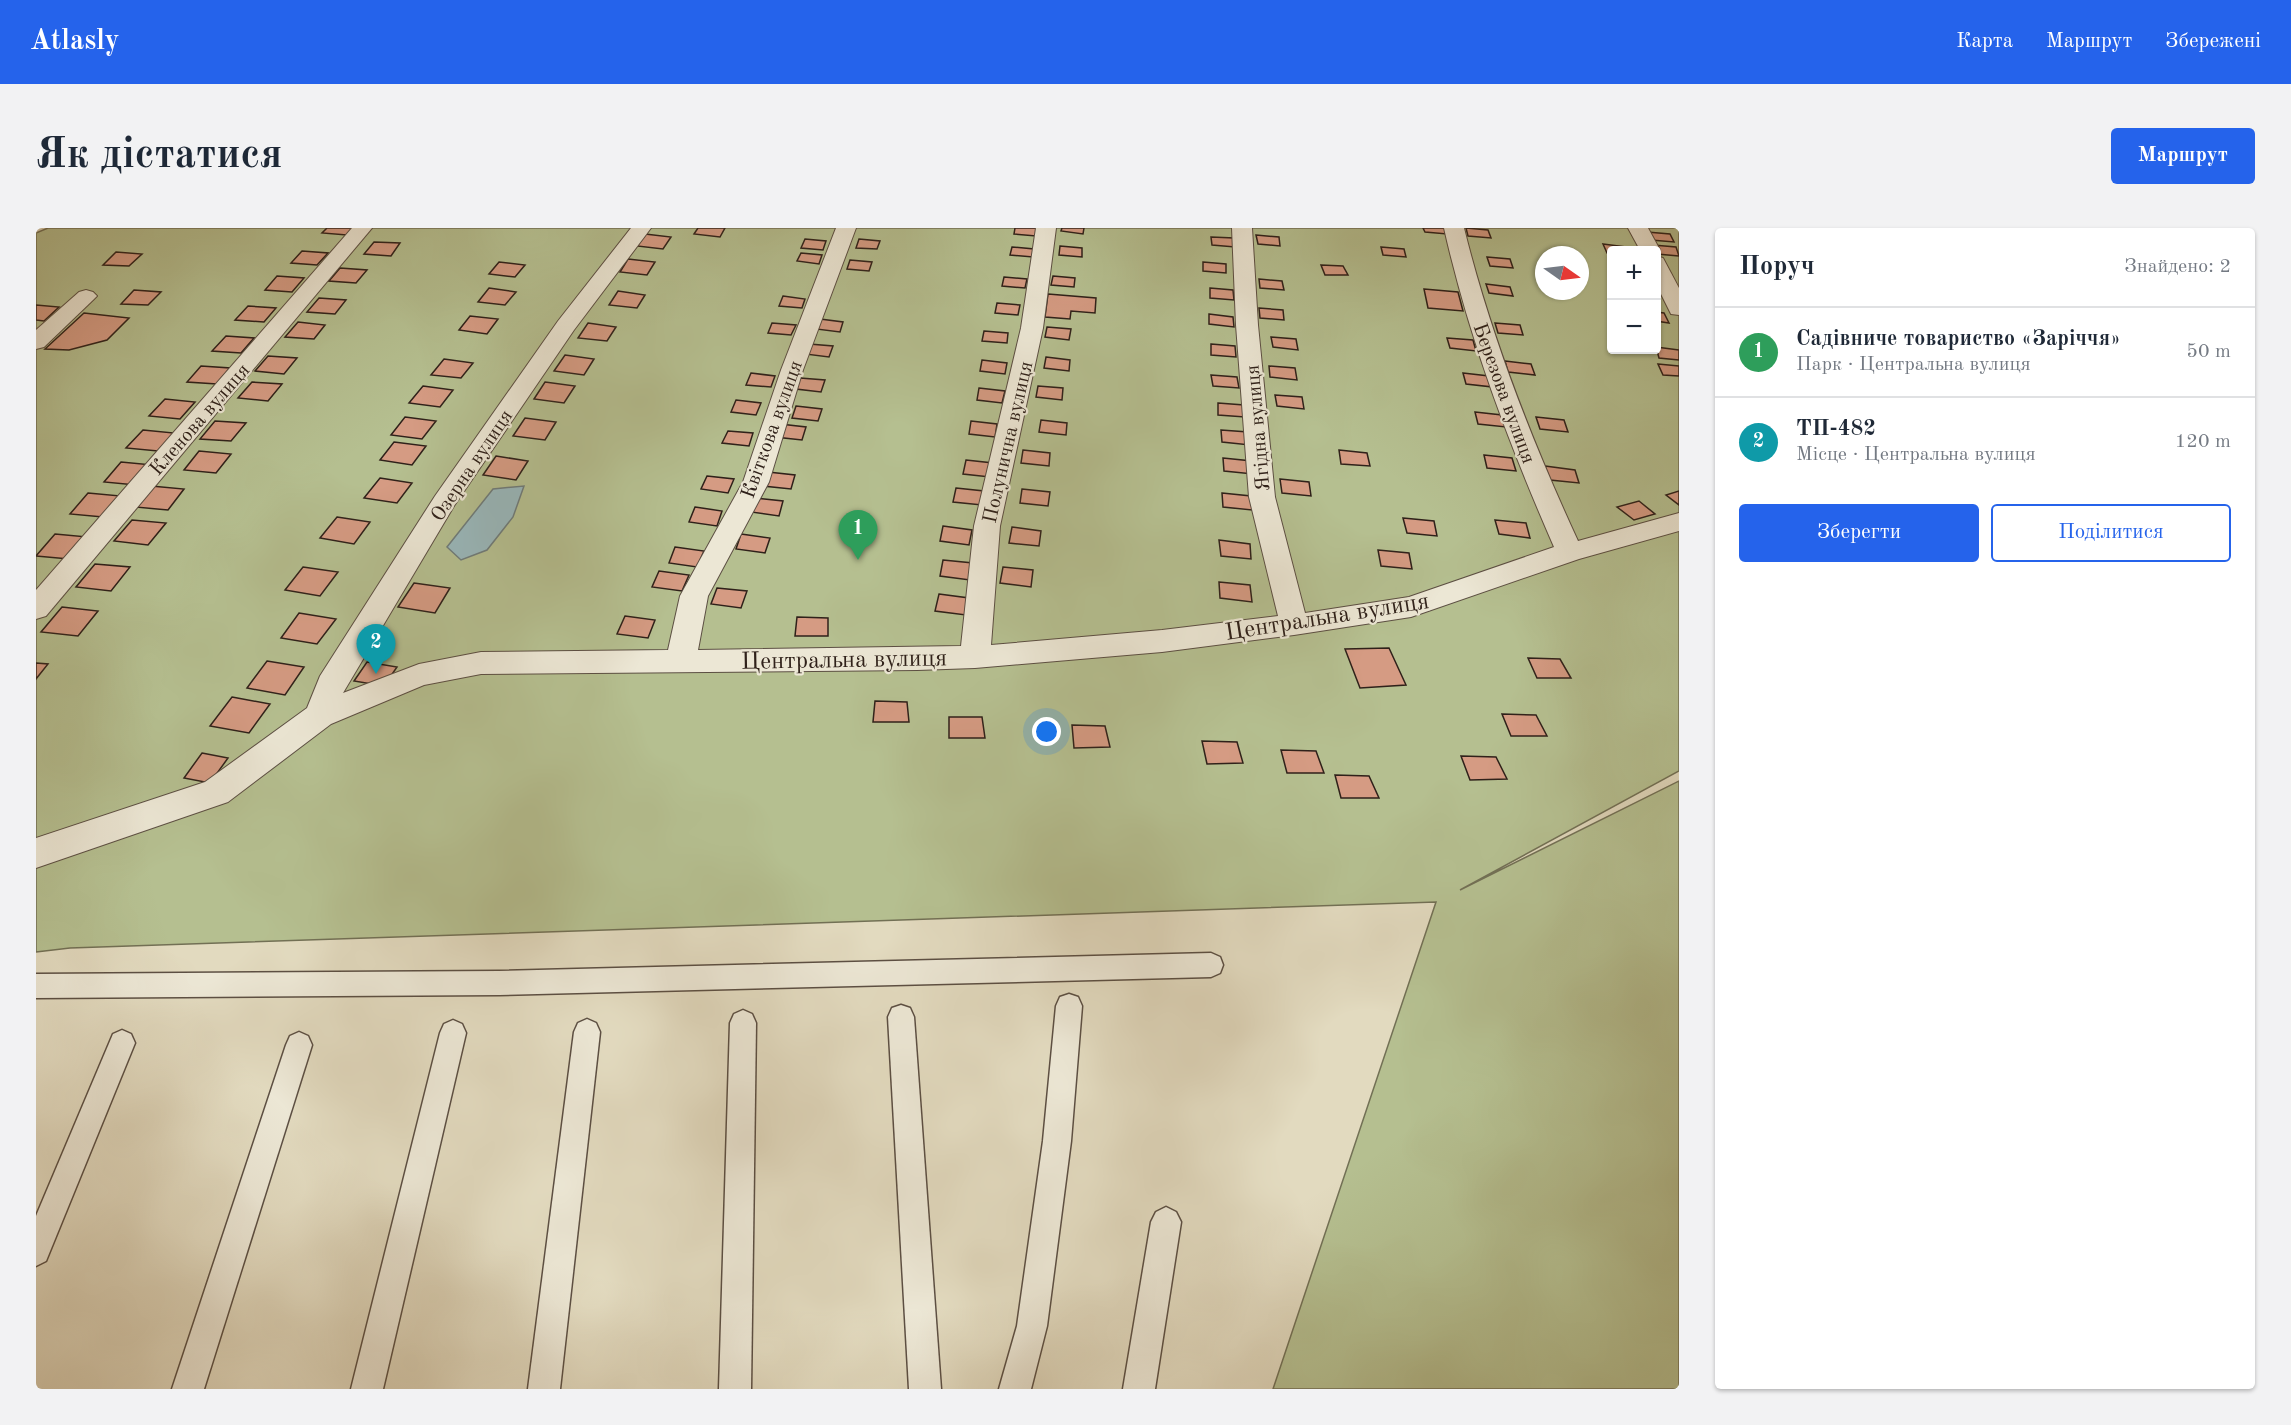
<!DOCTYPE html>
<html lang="uk">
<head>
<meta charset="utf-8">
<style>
	:root { --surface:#fff; --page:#f2f2f3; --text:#1f2937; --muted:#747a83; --line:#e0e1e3; --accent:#2563eb }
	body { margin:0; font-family:"Old Standard TT",serif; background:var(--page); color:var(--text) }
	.controls { position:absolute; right:18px; top:18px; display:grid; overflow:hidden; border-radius:6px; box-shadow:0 2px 4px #0004 }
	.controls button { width:54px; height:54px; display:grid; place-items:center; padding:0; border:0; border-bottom:2px solid var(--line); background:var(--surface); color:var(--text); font:30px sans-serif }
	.compass { position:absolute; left:1499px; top:18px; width:54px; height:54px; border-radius:50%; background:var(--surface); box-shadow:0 2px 4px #0004; rotate:104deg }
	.you { position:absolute; left:1011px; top:504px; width:21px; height:21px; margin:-15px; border:4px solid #fff; border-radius:50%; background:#1a73e8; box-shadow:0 0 0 9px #1a73e833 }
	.badge { display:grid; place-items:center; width:39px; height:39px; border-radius:50%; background:var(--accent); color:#fff; font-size:20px; font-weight:700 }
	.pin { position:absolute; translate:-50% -50px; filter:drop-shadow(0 2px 3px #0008) }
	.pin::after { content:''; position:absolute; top:32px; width:21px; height:18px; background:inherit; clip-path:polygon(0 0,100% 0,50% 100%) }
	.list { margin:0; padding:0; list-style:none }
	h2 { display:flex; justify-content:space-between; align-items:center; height:78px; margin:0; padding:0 24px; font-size:26px }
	h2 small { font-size:20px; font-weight:400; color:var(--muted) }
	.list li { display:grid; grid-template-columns:39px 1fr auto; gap:18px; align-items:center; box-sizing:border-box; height:90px; padding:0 24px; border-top:2px solid var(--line) }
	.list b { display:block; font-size:22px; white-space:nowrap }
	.list p { margin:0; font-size:20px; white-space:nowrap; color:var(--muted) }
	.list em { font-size:20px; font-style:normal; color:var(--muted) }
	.actions { display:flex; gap:12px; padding:18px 24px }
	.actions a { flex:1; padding:14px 0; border:2px solid var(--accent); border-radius:6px; text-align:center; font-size:21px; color:var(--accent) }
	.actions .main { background:var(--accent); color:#fff }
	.map { position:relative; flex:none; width:1643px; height:1161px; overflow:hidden; border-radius:6px }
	header { display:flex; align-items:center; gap:36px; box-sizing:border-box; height:84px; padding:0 30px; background:var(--accent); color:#fff }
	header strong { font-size:28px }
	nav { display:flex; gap:33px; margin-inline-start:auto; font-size:21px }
	.intro { display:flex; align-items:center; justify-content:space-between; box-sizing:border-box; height:144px; padding:0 36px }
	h1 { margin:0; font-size:42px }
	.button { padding:15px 27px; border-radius:6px; background:var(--accent); color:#fff; font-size:21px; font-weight:700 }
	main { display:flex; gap:36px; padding:0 36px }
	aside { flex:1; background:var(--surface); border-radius:6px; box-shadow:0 2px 4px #0004 }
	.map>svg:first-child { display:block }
	.green { fill:#b5bf90; stroke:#727055; stroke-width:1.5; fill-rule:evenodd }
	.water { fill:#99b8bc; stroke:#6f7c7b; stroke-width:1.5 }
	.building { fill:#d59b83; stroke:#2f211a; stroke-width:1.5 }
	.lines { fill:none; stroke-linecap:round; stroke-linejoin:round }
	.service-casing { stroke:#5c4f43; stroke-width:3 }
	.minor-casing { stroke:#5c4f43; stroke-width:2 }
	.service { fill:#ece7d5; fill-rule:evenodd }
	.minor { fill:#ece7d5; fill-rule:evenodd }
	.labels { text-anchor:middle; stroke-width:4.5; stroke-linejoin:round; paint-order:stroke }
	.far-street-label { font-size:20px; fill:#2f211a; stroke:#ece7d5 }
	.street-label { font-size:24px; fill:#2f211a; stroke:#ece7d5 }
</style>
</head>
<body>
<header>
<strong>Atlasly</strong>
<nav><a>Карта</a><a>Маршрут</a><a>Збережені</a></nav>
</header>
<div class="intro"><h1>Як дістатися</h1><a class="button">Маршрут</a></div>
<main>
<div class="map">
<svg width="1643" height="1161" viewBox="0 0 1643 1161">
	<rect width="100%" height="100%" fill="#e2dabf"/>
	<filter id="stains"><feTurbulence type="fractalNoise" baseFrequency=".00333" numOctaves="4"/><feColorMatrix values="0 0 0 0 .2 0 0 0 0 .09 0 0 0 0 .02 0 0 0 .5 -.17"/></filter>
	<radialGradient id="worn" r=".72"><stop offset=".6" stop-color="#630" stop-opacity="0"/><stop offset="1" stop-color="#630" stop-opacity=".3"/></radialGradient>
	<path class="green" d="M12,0h1631v543l-219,119 219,-109v608h-406l163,-487 -1366,46 -34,4v-719zM1576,22h44v100h-44zM1508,27h36v36h-36z"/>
	<path class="water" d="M488,258l-11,31 -26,33 -26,10 -14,-13 46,-58z"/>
	<g class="building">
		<path d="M291,0h26l-6,7 -25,-2z"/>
		<path d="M662,0h27l-5,9 -26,-3z"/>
		<path d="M979,0h22l-1,8 -22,-2z"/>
		<path d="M1026,0h22l-1,6 -22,-3z"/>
		<path d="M1387,0h22l2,6 -22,-2z"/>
		<path d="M1430,0l22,2 3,8 -23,-2z"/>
		<path d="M1611,4l23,2 4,8 -23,-2z"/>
		<path d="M609,6l26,3 -8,12 -26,-3z"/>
		<path d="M1220,7l23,2 1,9 -22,-2z"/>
		<path d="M1175,9l23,1 1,9 -23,-2z"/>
		<path d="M769,11l21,2 -3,9 -22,-2z"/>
		<path d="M823,11l21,2 -3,8 -21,-1z"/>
		<path d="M338,14l26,1 -9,13 -27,-2z"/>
		<path d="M1567,16l23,3 2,3 -21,3z"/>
		<path d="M1617,17l23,2 3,9 -22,-2z"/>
		<path d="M1024,18l22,2v9l-23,-2z"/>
		<path d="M976,19l22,2 -1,8 -23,-2z"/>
		<path d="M1345,19l23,2 2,8 -23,-2z"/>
		<path d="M266,23l26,2 -11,12 -26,-2z"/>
		<path d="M80,24l26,2 -13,12 -26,-1z"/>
		<path d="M765,25l21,2 -3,9 -22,-3z"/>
		<path d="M1451,29l23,2 3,9 -23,-2z"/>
		<path d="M592,31l27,3 -8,13 -27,-3z"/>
		<path d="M814,32l22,2 -3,9 -22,-2z"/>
		<path d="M463,34l26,3 -10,12 -26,-3z"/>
		<path d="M1167,34l23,2v9l-23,-2z"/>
		<path d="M1285,37l22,1 5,9h-23z"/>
		<path d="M304,40l27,2 -11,13 -27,-2z"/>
		<path d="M241,48l27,2 -12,14 -27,-2z"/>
		<path d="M1017,48l22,2 -1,9 -23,-2z"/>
		<path d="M968,49l23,2 -2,9 -23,-2z"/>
		<path d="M1223,51l23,2 2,9 -24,-2z"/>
		<path d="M1450,56l24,3 3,9 -24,-3z"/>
		<path d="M453,60l27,4 -11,13 -27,-3z"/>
		<path d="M1174,60l23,2 1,10 -24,-2z"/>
		<path d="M1388,61l34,3 5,19 -35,-3z"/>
		<path d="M98,62l27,2 -13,13 -27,-1z"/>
		<path d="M582,63l27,4 -8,13 -28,-3z"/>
		<path d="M1012,66l48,4 -1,15 -24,-2 -1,8 -25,-2z"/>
		<path d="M747,68l22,3 -3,9 -23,-2z"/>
		<path d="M283,70l27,2 -11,14 -28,-2z"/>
		<path d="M961,75l23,2 -2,10 -23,-2z"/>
		<path d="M0,77l23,2 -15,14 -8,-1z"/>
		<path d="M212,78l28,2 -12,14 -29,-2z"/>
		<path d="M1223,80l24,2 1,10 -24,-2z"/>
		<path d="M1620,84l8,1 5,10 -13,-2z"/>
		<path d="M48,85l45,5 -22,22 -38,10 -24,-1z"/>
		<path d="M1173,86l24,3 1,10 -25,-3z"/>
		<path d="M434,88l28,3 -11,15 -28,-4z"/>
		<path d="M784,91l23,3 -3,10 -24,-3z"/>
		<path d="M262,94l27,3 -11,14 -29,-2z"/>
		<path d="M552,95l28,4 -9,14 -29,-3z"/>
		<path d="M736,95l24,2 -5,10 -23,-2z"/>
		<path d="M1459,95l25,2 3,10 -25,-2z"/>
		<path d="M1011,99l24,2 -2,11 -24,-3z"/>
		<path d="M948,103l24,2 -1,10 -25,-2z"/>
		<path d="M190,108l28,2 -13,15 -29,-2z"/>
		<path d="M1235,109l25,2 2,11 -25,-3z"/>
		<path d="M1411,110l26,2 3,11 -26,-3z"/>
		<path d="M773,116l24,2 -4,11 -24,-3z"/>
		<path d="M1175,116l24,2 1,11 -25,-2z"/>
		<path d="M1620,119l23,3v10l-20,-2z"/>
		<path d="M529,127l29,4 -10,16 -30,-4z"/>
		<path d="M232,128l29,2 -13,16 -29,-3z"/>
		<path d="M1010,129l24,3 -1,11 -25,-3z"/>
		<path d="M408,131l29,4 -12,15 -30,-3z"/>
		<path d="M946,132l25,3 -2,11 -25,-3z"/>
		<path d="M1469,133l26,3 4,11 -27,-3z"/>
		<path d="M1622,136l21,2v10l-16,-1z"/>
		<path d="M165,138l29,2 -13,16 -30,-2z"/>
		<path d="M1233,138l26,2 2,12 -27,-3z"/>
		<path d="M715,145l24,3 -4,11 -25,-2z"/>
		<path d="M1427,145l26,3 4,11 -27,-3z"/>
		<path d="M1175,147l26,2 2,11 -26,-2z"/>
		<path d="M764,150l25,2 -4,12 -25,-3z"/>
		<path d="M216,154l30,2 -14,17 -30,-3z"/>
		<path d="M509,154l30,4 -11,17 -30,-4z"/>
		<path d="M387,158l30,4 -13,17 -31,-4z"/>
		<path d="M1002,158l25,2 -1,12 -26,-3z"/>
		<path d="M943,160l26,3 -3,12 -25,-3z"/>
		<path d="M1239,167l27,2 2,12 -27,-3z"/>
		<path d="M129,171l30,3 -15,17 -31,-3z"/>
		<path d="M700,172l25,3 -5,12 -25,-3z"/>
		<path d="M1182,175l26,2 1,12 -27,-2z"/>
		<path d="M760,178l26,3 -4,12 -26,-3z"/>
		<path d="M1439,184l27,3 4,12 -28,-3z"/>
		<path d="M369,189l31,4 -14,18 -31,-4z"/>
		<path d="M1500,189l28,3 4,12 -28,-3z"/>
		<path d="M489,190l31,4 -11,18 -32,-4z"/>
		<path d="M1005,192l26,3 -1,12 -27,-3z"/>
		<path d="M179,193l31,2 -15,18 -31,-2z"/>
		<path d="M935,193l26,3 -2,13 -26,-3z"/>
		<path d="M744,196l26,3 -4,13 -27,-3z"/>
		<path d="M107,202l31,3 -16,18 -32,-3z"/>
		<path d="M1185,202l27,2 2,13 -28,-3z"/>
		<path d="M692,203l25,2 -4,13 -27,-3z"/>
		<path d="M358,214l32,4 -14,19 -32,-5z"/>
		<path d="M987,222l27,3 -1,13 -28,-3z"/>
		<path d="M1303,222l28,3 3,13 -29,-2z"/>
		<path d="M163,223l32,3 -15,19 -32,-3z"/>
		<path d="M1448,227l28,3 4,13 -29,-3z"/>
		<path d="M460,228l32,5 -12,19 -33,-5z"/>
		<path d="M1187,230l29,3 1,13 -29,-3z"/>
		<path d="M930,232l27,3 -3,14 -27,-3z"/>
		<path d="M85,234l32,3 -17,20 -32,-3z"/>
		<path d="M1509,238l30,4 4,13 -29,-3z"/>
		<path d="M732,244l27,3 -4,14 -28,-3z"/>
		<path d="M671,248l27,3 -6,14 -27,-4z"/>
		<path d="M344,250l32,5 -15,20 -33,-5z"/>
		<path d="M1244,251l29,3 2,14 -29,-3z"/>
		<path d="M115,258l33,3 -16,21 -33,-3z"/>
		<path d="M920,260l28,3 -2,14 -29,-3z"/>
		<path d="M986,261l28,3 -2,14 -28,-3z"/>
		<path d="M1643,263v14l-13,-10z"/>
		<path d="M52,265l33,3 -18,21 -33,-3z"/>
		<path d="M1186,265l29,3 1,14 -29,-3z"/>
		<path d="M720,270l27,3 -4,15 -28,-4z"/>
		<path d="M1603,273l16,13 -21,6 -17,-13z"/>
		<path d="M659,279l27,4 -5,15 -28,-4z"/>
		<path d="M301,289l33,5 -16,22 -34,-6z"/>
		<path d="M1367,290l31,3 3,15 -30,-3z"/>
		<path d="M96,292l34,3 -18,22 -34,-4z"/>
		<path d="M1459,292l31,3 4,15 -31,-4z"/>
		<path d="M907,298l29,4 -3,15 -29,-4z"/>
		<path d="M976,299l29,4 -2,15 -30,-3z"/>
		<path d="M19,306l33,3 -19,22 -33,-3z"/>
		<path d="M705,306l29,4 -5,15 -29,-4z"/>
		<path d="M1183,312l31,4 1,15 -30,-3z"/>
		<path d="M639,319l29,4 -7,16 -28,-4z"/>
		<path d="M1342,322l31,3 3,16 -31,-3z"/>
		<path d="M907,332l30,3 -3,17 -30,-4z"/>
		<path d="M59,336l35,3 -19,24 -35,-4z"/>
		<path d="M267,339l35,5 -18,24 -35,-6z"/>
		<path d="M967,339l30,3 -2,17 -31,-4z"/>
		<path d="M623,343l30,4 -7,16 -30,-4z"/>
		<path d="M1183,354l31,3 2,17 -32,-4z"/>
		<path d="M378,355l36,5 -15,25 -37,-6z"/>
		<path d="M681,360l30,3 -6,17 -30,-4z"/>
		<path d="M903,366l30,4 -3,17 -31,-4z"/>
		<path d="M26,379l36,4 -20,25 -37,-4z"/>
		<path d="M263,385l37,6 -19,25 -36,-6z"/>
		<path d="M589,388l30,4 -7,18 -31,-4z"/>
		<path d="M761,389l31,1v18h-33z"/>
		<path d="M1353,420l17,37 -46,3 -15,-39z"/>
		<path d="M1492,430l32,1 11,19h-34z"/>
		<path d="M231,433l37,6 -19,28 -38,-7z"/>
		<path d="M331,434l30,5 -13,19 -30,-5z"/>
		<path d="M0,435l12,1 -12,15z"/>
		<path d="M196,469l38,7 -21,29 -39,-7z"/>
		<path d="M839,473l32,1 2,20h-36z"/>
		<path d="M1466,486l34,1 11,21h-36z"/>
		<path d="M913,489h33l3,21h-36z"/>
		<path d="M1036,497l33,1 5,21 -36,1z"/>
		<path d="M1166,513l35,1 6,21 -36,1z"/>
		<path d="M1245,522l35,1 8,22h-37z"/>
		<path d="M166,525l26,5 -18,25 -26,-5z"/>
		<path d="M1425,528l35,1 11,22 -37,1z"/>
		<path d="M1299,547l34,1 10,22h-38z"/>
	</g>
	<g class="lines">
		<defs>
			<g id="service">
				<path d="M1175,725l9,4 3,8 -3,8 -9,4 -712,18 -463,3v-24l463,-3z"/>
				<path d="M1033,766l9,3 4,9 -11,135 -24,185 -16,63h-32l18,-63 26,-185 13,-135 4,-9z"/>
				<path d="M865,777l9,3 4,9 27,372h-32l-21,-372 4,-9z"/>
				<path d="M707,782l9,4 4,9 -5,366h-32l11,-366 4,-9z"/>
				<path d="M551,791l9,4 4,9 -40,357h-32l46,-357 4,-9z"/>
				<path d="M417,792l9,4 4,9 -83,356h-32l89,-356 4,-9z"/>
				<path d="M86,802l9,4 4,9 -89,218 -10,5v-50l77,-182z"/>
				<path d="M263,804l9,4 4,9 -108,344h-32l114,-344 4,-9z"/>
				<path d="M1130,979l10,5 5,10 -26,167h-32l28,-167 5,-10z"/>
			</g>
			<g id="minor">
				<path d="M316,0h20l-326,388 -10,3v-29z"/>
				<path d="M595,0h20l-77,102 -120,176 -111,187 76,-29 62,-12 187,-2 12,-54 63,-114 38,-112 55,-142h20l-53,142 -34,112 -61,114 -10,54 263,-4 13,-120 47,-198 15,-100h20l-13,100 -43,198 -9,119 171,-15 116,-14 -29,-119 -13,-172 -4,-97h20l6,97 17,172 30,116 104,-16 145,-50c-45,-103 -85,-208 -110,-319h20c27,109 67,211 114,313l101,-28v18l-100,28 -168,58 -117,18 -132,17 -187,16 -58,2 -436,4 -57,11 -93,39 -103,78 -192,66v-30l169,-56 102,-74 13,-32 115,-180 123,-175z"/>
				<path d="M1592,0h20l12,22 -3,4 -1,-4h-16z"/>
				<path d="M1620,28l7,2 16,30v27l-8,-1 -15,-30z"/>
				<path d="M50,62l7,2 4,4 -4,4 -49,47 -8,2v-19l43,-38z"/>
			</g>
		</defs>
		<use href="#service" class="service-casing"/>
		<use href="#minor" class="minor-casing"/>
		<use href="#service" class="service"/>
		<use href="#minor" class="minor"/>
	</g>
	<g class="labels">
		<g class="far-street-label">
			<text transform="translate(1469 165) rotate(70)" y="7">Березова вулиця</text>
			<text transform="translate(163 191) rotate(-49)" y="7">Кленова вулиця</text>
			<text transform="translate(1221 200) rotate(-95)" y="7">Ягідна вулиця</text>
			<text transform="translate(735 201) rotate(-70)" y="7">Квіткова вулиця</text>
			<text transform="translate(971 214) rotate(-77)" y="7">Полунична вулиця</text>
			<text transform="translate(435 237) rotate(-56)" y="7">Озерна вулиця</text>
		</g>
		<g class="street-label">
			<text transform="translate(1291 388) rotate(-9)" y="8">Центральна вулиця</text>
			<text transform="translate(808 431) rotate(-1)" y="8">Центральна вулиця</text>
		</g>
	</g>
	<rect width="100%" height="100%" filter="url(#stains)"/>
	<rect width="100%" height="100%" fill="url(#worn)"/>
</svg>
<div class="controls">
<button>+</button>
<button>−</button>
</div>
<svg class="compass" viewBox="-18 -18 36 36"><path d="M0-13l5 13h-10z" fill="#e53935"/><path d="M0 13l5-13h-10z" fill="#747a83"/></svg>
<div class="you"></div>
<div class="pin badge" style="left:822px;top:332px;background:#2e9e5b">1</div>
<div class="pin badge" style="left:340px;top:446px;background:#0f9aa8">2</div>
</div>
<aside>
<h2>Поруч<small>Знайдено: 2</small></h2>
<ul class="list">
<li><span class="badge" style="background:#2e9e5b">1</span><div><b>Садівниче товариство «Заріччя»</b><p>Парк · Центральна вулиця</p></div><em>50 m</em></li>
<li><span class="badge" style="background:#0f9aa8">2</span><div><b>ТП-482</b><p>Місце · Центральна вулиця</p></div><em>120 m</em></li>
</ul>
<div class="actions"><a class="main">Зберегти</a><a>Поділитися</a></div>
</aside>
</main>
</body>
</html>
